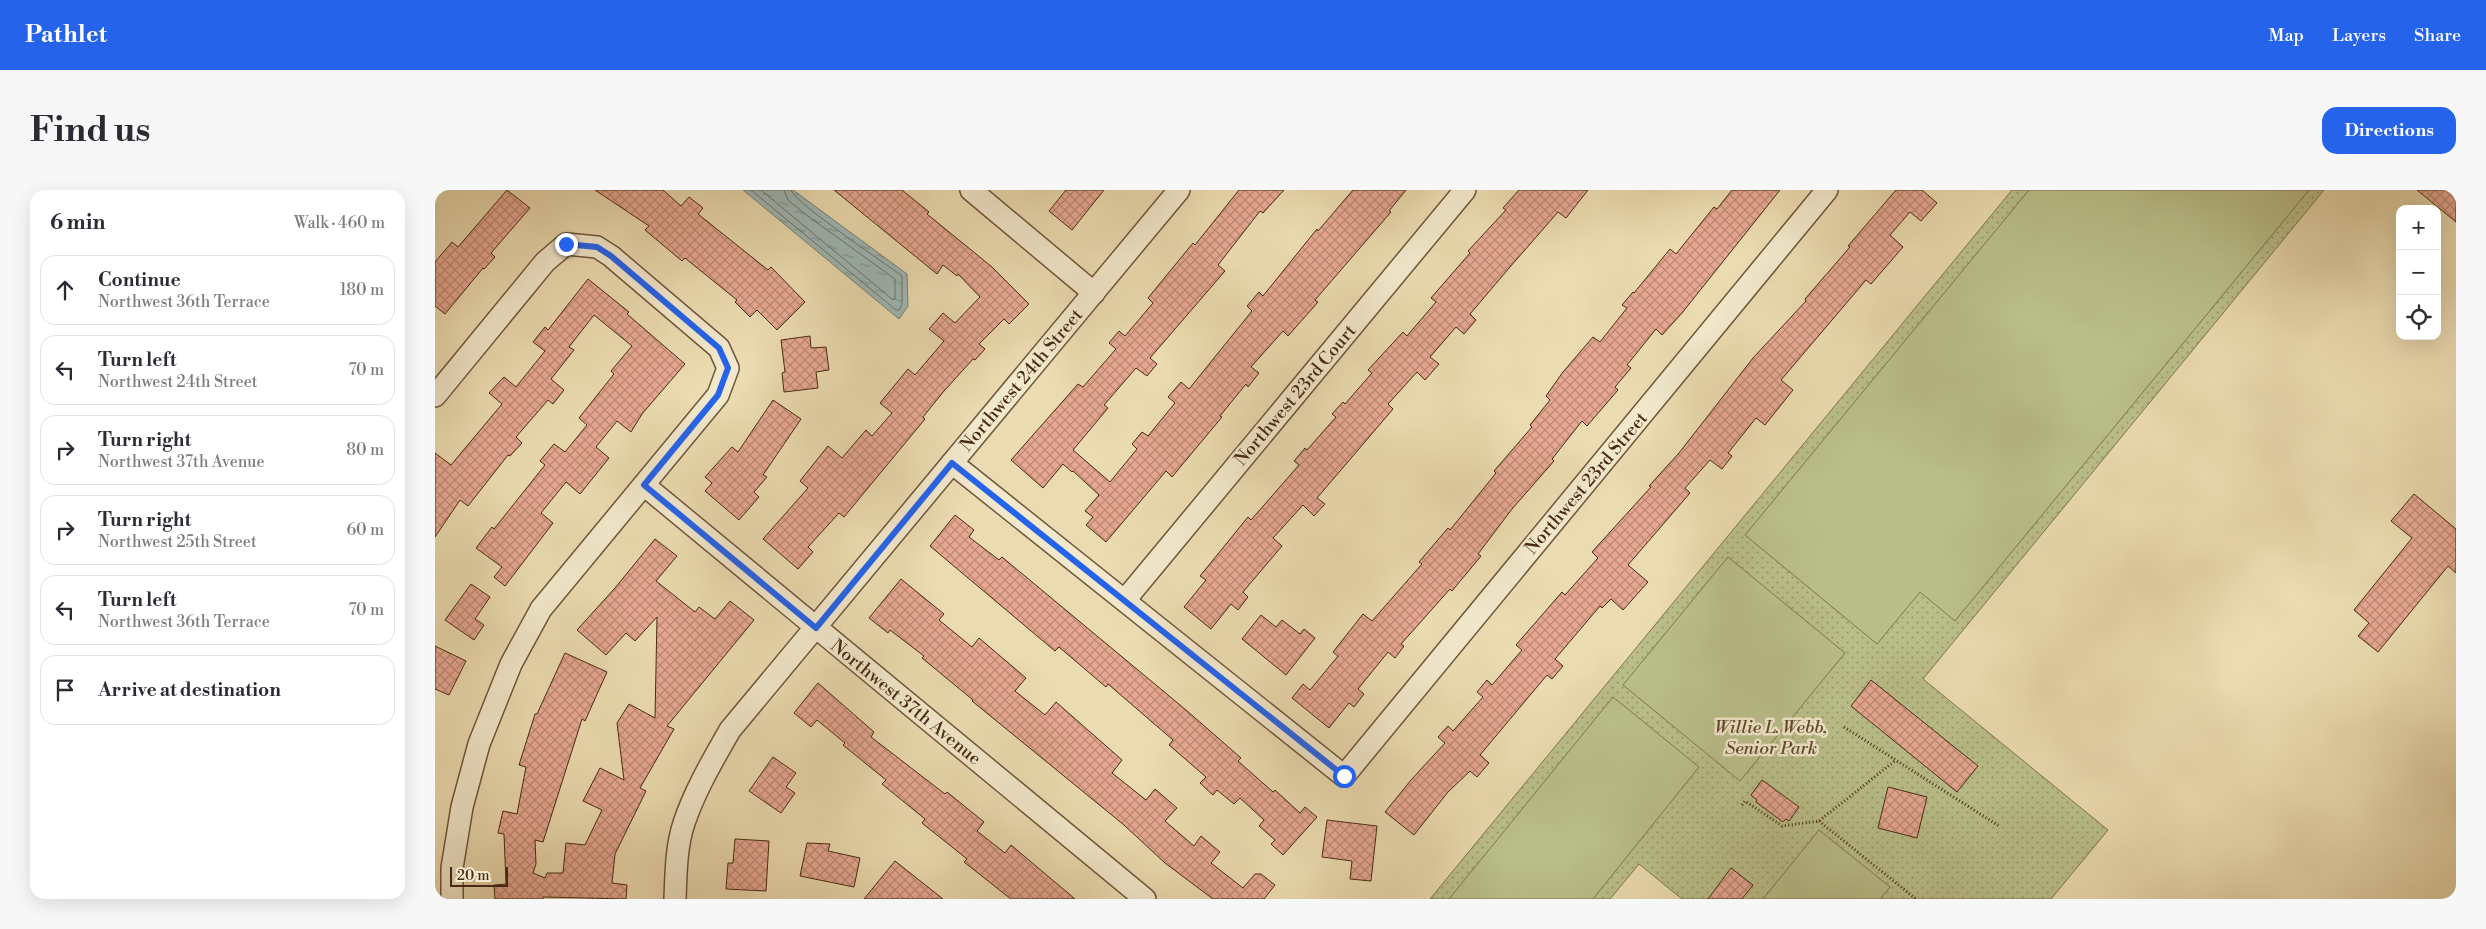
<!DOCTYPE html>
<html lang="en">
<head>
<meta charset="utf-8">
<style>
	:root { --surface:#fff; --page:#f7f7f7; --text:#2b2b33; --muted:#7c7c81; --line:#e1e1e2; --accent:#2563eb }
	body { margin:0; font-family:"Libre Bodoni",serif; background:var(--page); color:var(--text) }
	.controls { position:absolute; right:15px; top:15px; display:grid; overflow:hidden; border-radius:10px; box-shadow:0 5px 20px #0002 }
	.controls button { width:45px; height:45px; display:grid; place-items:center; padding:0; border:0; border-bottom:1px solid var(--line); background:var(--surface); color:var(--text); font:25px sans-serif }
	.scale { position:absolute; left:15px; bottom:12px; width:58px; box-sizing:border-box; padding-left:5px; border:2px solid #482a13; border-top:0; font-size:14px; line-height:18px; white-space:nowrap; color:#482a13; -webkit-text-stroke:4px #f2e8cc; paint-order:stroke }
	.stop { position:absolute; width:15px; height:15px; margin:-11px; border:4px solid #2563eb; border-radius:50%; background:#fff }
	.stop.end { background:#2563eb; border-color:#fff; box-shadow:0 1px 5px #0008 }
	.list { margin:0; padding:0; list-style:none }
	h2 { display:flex; justify-content:space-between; align-items:center; height:65px; margin:0; padding:0 20px; font-size:21px }
	h2 small { font-size:16px; font-weight:400; color:var(--muted) }
	.list li { display:grid; grid-template-columns:32px 1fr auto; gap:15px; align-items:center; box-sizing:border-box; height:70px; margin:0 10px 10px; padding:0 10px; border:1px solid var(--line); border-radius:15px }
	.list b { display:block; font-size:19px; white-space:nowrap }
	.list p { margin:0; font-size:16px; white-space:nowrap; color:var(--muted) }
	.list em { font-size:16px; font-style:normal; color:var(--muted) }
	.icon { flex:none; width:28px; height:28px; fill:none; stroke:currentColor; stroke-width:2; stroke-linecap:round; stroke-linejoin:round }
	.map { position:relative; flex:none; width:2021px; height:709px; overflow:hidden; border-radius:15px }
	header { display:flex; align-items:center; gap:30px; box-sizing:border-box; height:70px; padding:0 25px; background:var(--accent); color:#fff }
	header strong { font-size:24px }
	nav { display:flex; gap:28px; margin-inline-start:auto; font-size:18px }
	.intro { display:flex; align-items:center; justify-content:space-between; box-sizing:border-box; height:120px; padding:0 30px }
	h1 { margin:0; font-size:35px }
	.button { padding:12px 22px; border-radius:15px; background:var(--accent); color:#fff; font-size:18px; font-weight:700 }
	main { display:flex; gap:30px; padding:0 30px }
	aside { flex:1; background:var(--surface); border-radius:15px; box-shadow:0 5px 20px #0002 }
	.map>svg:first-child { display:block }
	.park { fill:url(#park-dots); stroke:#81744e }
	.garden { fill:#babf8a; stroke:#81744e }
	.water { fill:url(#water-ripples); stroke:#7b7f75 }
	.lines { fill:none; stroke-linecap:round; stroke-linejoin:round }
	.shore { stroke:#727165; stroke-width:1 }
	.building { fill:url(#building-cross-hatch); stroke:#482a13 }
	.minor-casing { stroke:#71563a; stroke-width:24 }
	.path { stroke:#482a13; stroke-width:3; stroke-dasharray:1 2.5; stroke-linecap:butt }
	.minor { stroke:#f2e8cc; stroke-width:21 }
	.route { stroke:#2563eb; stroke-width:6 }
	.labels { text-anchor:middle; stroke-width:5; stroke-linejoin:round; paint-order:stroke }
	.street-label { font-size:18px; fill:#482a13; stroke:#f2e8cc }
	.park-label { font-size:18px; font-style:italic; fill:#5f482b; stroke:#f2e8cc }
</style>
</head>
<body>
<header>
<strong>Pathlet</strong>
<nav><a>Map</a><a>Layers</a><a>Share</a></nav>
</header>
<div class="intro"><h1>Find us</h1><a class="button">Directions</a></div>
<main>
<aside>
<h2>6 min<small>Walk · 460 m</small></h2>
<ul class="list">
<li><svg class="icon" aria-label="ahead" viewBox="0 0 24 24"><path d="M12 20V5M6 11l6-6 6 6"/></svg><div><b>Continue</b><p>Northwest 36th Terrace</p></div><em>180 m</em></li>
<li><svg class="icon" aria-label="left" viewBox="0 0 24 24"><path d="M17 20v-9H6M10 6l-5 5 5 5"/></svg><div><b>Turn left</b><p>Northwest 24th Street</p></div><em>70 m</em></li>
<li><svg class="icon" aria-label="right" viewBox="0 0 24 24"><path d="M7 20v-9h11M14 6l5 5-5 5"/></svg><div><b>Turn right</b><p>Northwest 37th Avenue</p></div><em>80 m</em></li>
<li><svg class="icon" aria-label="right" viewBox="0 0 24 24"><path d="M7 20v-9h11M14 6l5 5-5 5"/></svg><div><b>Turn right</b><p>Northwest 25th Street</p></div><em>60 m</em></li>
<li><svg class="icon" aria-label="left" viewBox="0 0 24 24"><path d="M17 20v-9H6M10 6l-5 5 5 5"/></svg><div><b>Turn left</b><p>Northwest 36th Terrace</p></div><em>70 m</em></li>
<li><svg class="icon" aria-label="arrive" viewBox="0 0 24 24"><path d="M6 21V4h12l-3 4 3 4H6"/></svg><div><b>Arrive at destination</b></div></li>
</ul>
</aside>
<div class="map">
<svg width="2021" height="709" viewBox="0 0 2021 709">
	<defs>
		<pattern id="park-dots" width="8" height="8" patternUnits="userSpaceOnUse" patternTransform="scale(1.25)"><rect width="8" height="8" fill="#babf8a"/><path d="M2 2h.1M6 6h.1" fill="none" stroke="#999b70" stroke-width="1.8" stroke-linecap="round"/></pattern>
		<pattern id="water-ripples" width="26" height="14" patternUnits="userSpaceOnUse" patternTransform="scale(1.25)"><rect width="26" height="14" fill="#9db8b7"/><path d="M2 4q2-2 4 0t4 0M15 11q2-2 4 0t4 0" fill="none" stroke="#829694"/></pattern>
		<pattern id="building-cross-hatch" width="8" height="8" patternUnits="userSpaceOnUse" patternTransform="scale(1.25)"><rect width="8" height="8" fill="#e7a892"/><path d="M0 0l8 8M0 8l8-8" fill="none" stroke="#bd8976"/></pattern>
	</defs>
	<rect width="100%" height="100%" fill="#ebdbb0"/>
	<filter id="stains"><feTurbulence type="fractalNoise" baseFrequency=".004" numOctaves="4"/><feColorMatrix values="0 0 0 0 .2 0 0 0 0 .09 0 0 0 0 .02 0 0 0 .5 -.17"/></filter>
	<radialGradient id="worn" r=".72"><stop offset=".6" stop-color="#630" stop-opacity="0"/><stop offset="1" stop-color="#630" stop-opacity=".3"/></radialGradient>
	<path class="park" d="M1577,0h312l-401,489 185,151 -57,69h-369l-43,-35 -29,35h-180z"/>
	<g class="garden">
		<path d="M1594,0h280l-354,431 -35,-29 -43,52 -132,-109z"/>
		<path d="M1293,367l117,96 -105,128 -117,-96z"/>
		<path d="M1178,507l86,70 -106,132h-144z"/>
		<path d="M1384,640l71,57 -10,12h-117z"/>
	</g>
	<path class="water" d="M308,0h50l114,84 1,32 -9,13z"/>
	<g class="lines">
		<g class="shore">
			<path d="M316,0l145,120h3l3,-6v-28c-16,-12 -110,-75 -111,-86"/>
			<path d="M326,0l131,109h3v-20l-90,-65 -17,-14 -4,-10"/>
		</g>
	</g>
	<g class="building">
		<path d="M72,0l23,18 -39,45 4,4 -11,12 -1,-1 -38,46 -10,-8v-44l17,-20 6,5z"/>
		<path d="M160,0h68l18,16 8,-9 14,11 -5,6 70,56 3,-3 34,35 -28,28 -20,-20 -7,7 -15,-15 2,-2 -52,-42 -3,3 -37,-31 4,-4z"/>
		<path d="M399,0h68l27,22 -2,2 65,53 37,37 -20,20 -5,-5 -25,25 6,5 -10,11 -2,-1 -29,32 -21,26 2,2 -81,98 -5,-4 -31,34 5,5 -15,17 -35,-30 45,-51 -8,-7 28,-35 14,12 24,-28 6,6 20,-23 -12,-10 28,-34 7,6 29,-34 -15,-12 14,-16 12,10 25,-26 -22,-23 -1,2 -14,-11 -6,9z"/>
		<path d="M631,0h38l-32,40 -23,-19z"/>
		<path d="M804,0h45l-21,23 -3,-2 -42,54 7,6 -75,87 7,6 -10,12 -11,-8 -32,37 4,3 -35,42 37,32 27,-33 -5,-5 10,-12 6,4 27,-33 -7,-6 13,-15 8,7 63,-78 -5,-5 12,-14 4,4 54,-67 1,2 35,-41h53l-17,21 2,1 -76,88 3,2 -7,8 -23,26 -5,-5 -32,36 8,6 -11,14 -2,-3 -26,32 2,1 -50,60 -6,-6 -60,71 -20,-17 7,-8 -8,-6 14,-16 -26,-24 -1,1 -9,-8 -20,24 -32,-28 67,-76 5,3 33,-38 -7,-6 10,-12 6,5 28,-33 -5,-5 45,-55 2,2z"/>
		<path d="M1084,0h69l-22,28 -8,-6 -48,55 -40,47 6,6 -12,14 -8,-7 -26,30 9,7 -14,16 -8,-8 -29,32 5,5 -76,89 8,6 -11,12 -11,-11 -30,33 9,8 -39,46 5,5 -10,13 -7,-6 -20,25 -27,-22 22,-27 -6,-4 48,-59 3,3 48,-55 -5,-4 11,-13 2,2 29,-33 -4,-3 11,-12 2,2 27,-31 -4,-3 35,-38 4,4 29,-34 -5,-4 39,-45 -2,-2 38,-41 -3,-2z"/>
		<path d="M1297,0h48l-98,123 -20,22 -6,-6 -29,36 4,3 -16,19 3,3 -31,36 -5,-5 -30,38 2,2 -42,48 -34,45 3,2 -29,35 -2,-2 -49,55 3,2 -9,12 -7,-6 -30,37 6,5 -10,13 -5,-4 -20,25 -37,-30 11,-14 7,6 28,-34 -5,-4 30,-38 9,7 50,-57 -3,-2 29,-34 2,2 46,-57 -2,-2 38,-44 -2,-2 20,-25 -4,-4 17,-24 30,-35 7,5 27,-34 -5,-3 11,-13 1,1 36,-44 6,5 38,-47 3,2z"/>
		<path d="M1461,0h26l15,13 -16,18 -11,-9 -20,23 13,12 -32,37 -5,-4 -85,100 12,10 -28,35 -9,-7 -28,35 4,3 -10,13 -12,-9 -25,28 5,5 -62,72 20,17 -25,28 -12,-11 -9,9 -2,-2 -45,53 8,7 -11,13 -5,-4 -67,80 9,8 -12,14 -7,-6 -22,21 -34,43 -29,-23 26,-32 34,-37 -7,-6 10,-11 5,5 30,-34 -6,-5 10,-12 5,5 30,-35 -6,-5 46,-53 3,3 33,-37 -6,-6 59,-65 -2,-1 30,-33 74,-95 53,-57 -1,-2 45,-52 -2,-1z"/>
		<path d="M1982,0h39v32z"/>
		<path d="M153,89l41,33 -2,2 58,50 -43,50 -11,18 -14,-11 -21,26 13,11 -29,36 -14,-12 -25,31 12,10 -48,63 -11,-9 8,-10 -26,-19 16,-21 2,2 51,-64 -5,-4 14,-17 11,8 22,-27 -8,-7 35,-44 -3,-3 21,-25 -38,-31 -25,32 5,3 -23,29 13,11 -11,14 -5,-4 -32,37 6,6 -12,13 -2,-1 -40,51 -8,-6 -25,37v-84l16,12 51,-61 -13,-11 15,-16 12,10 29,-36 -12,-9 12,-15 3,3z"/>
		<path d="M375,146l1,12 15,-1 3,23 -13,2 2,16 -34,4 -2,-19 3,-1 -4,-32z"/>
		<path d="M338,210l28,19 -38,56 4,2 -13,15 5,5 -20,23 -34,-29 7,-8 -7,-6 27,-30 6,5z"/>
		<path d="M1979,304l42,35v44l-8,-7 -70,86 -20,-16 11,-13 -15,-13 58,-72 -21,-17z"/>
		<path d="M520,325l19,15 -5,7 30,23 3,-3 184,153 55,48 -3,3 35,31 2,-2 25,23 5,-6 12,10 -34,38 -12,-11 4,-4 -16,-14 5,-6 -24,-22 -6,6 -17,-14 -4,5 -13,-12 6,-6 -37,-32 4,-5 -65,-56 -2,3 -47,-40 -4,4 -125,-105z"/>
		<path d="M220,349l22,17 -21,25 39,31 4,-5 16,12 15,-18 24,19 -87,106 7,3 -34,59 6,3 -31,63 -3,29 15,2 -1,14 -83,-2v2h-48l-1,-14 12,-1 -2,-50 -6,-1 5,-22 14,3 9,-47 -7,-2 16,-51h2l28,-61 42,19 -22,49 -3,-2 -39,123 -8,-2 1,24 -3,9 12,5 2,-5h16l3,-30 19,2 17,-35 -19,-9 17,-33 24,12 -7,-57 12,-19 26,14 2,-101 -22,24 -9,-8 -20,22 -29,-25 38,-42z"/>
		<path d="M466,389l43,35 -5,6 33,27 7,-9 47,40 -11,13 30,24 11,-13 66,58 -10,13 34,27 9,-11 22,19 -12,13 29,25 7,-10 19,16 -9,11 32,25 12,-14h6l14,11 -11,14h-51l-48,-36 -41,-38 -152,-124 1,-1 -51,-42 2,-2 -34,-26 -2,3 -19,-15z"/>
		<path d="M36,394l19,13 -15,22 9,6 -10,15 -29,-20z"/>
		<path d="M826,425l15,12 6,-7 18,14 4,-5 11,9 -29,37 -44,-36z"/>
		<path d="M0,456l31,15 -17,34 -14,-6z"/>
		<path d="M1436,490l107,86 -21,26 -106,-86z"/>
		<path d="M383,493l56,49 -3,5 74,57 2,-2 37,30 -7,9 28,22 6,-8 64,54h-64l-47,-37 3,-3 -45,-36 3,-4 -43,-35 4,-4 -43,-35 2,-2 -28,-23 -6,7 -17,-14z"/>
		<path d="M338,567l23,16 -10,14 9,6 -14,20 -32,-22z"/>
		<path d="M1327,590l37,27 -10,14 -3,-2 -3,3 -27,-20 1,-2 -6,-5z"/>
		<path d="M1453,597l39,10 -10,41 -39,-10z"/>
		<path d="M892,630l50,6 -6,55 -21,-2 2,-18 -30,-4z"/>
		<path d="M300,649l34,2 -3,50 -40,-2 2,-26h5z"/>
		<path d="M372,653l23,1 -2,7 32,7 -6,29 -54,-11z"/>
		<path d="M460,671l48,38h-79z"/>
		<path d="M1296,678l22,17 -11,14h-34z"/>
	</g>
	<g class="lines">
		<defs>
			<g id="minor">
				<path d="M536,0l123,103"/>
				<path d="M0,206l110,-134 21,-18 31,3 14,9 108,92 9,20 -10,27 -177,214 -30,55 -32,80 -17,63 -10,61v31"/>
				<path d="M517,273l392,313 483,-586"/>
				<path d="M209,295l501,414"/>
				<path d="M690,410l340,-410"/>
				<path d="M240,709c1,-25 1,-52 9,-76 11,-33 29,-63 46,-93l449,-540"/>
			</g>
		</defs>
		<use href="#minor" class="minor-casing"/>
		<g class="path">
			<path d="M1409,537l155,99"/>
			<path d="M1307,615l3,-4 37,25 37,-5 77,-61"/>
			<path d="M1384,631l97,78"/>
		</g>
		<use href="#minor" class="minor"/>
	</g>
	<g class="lines">
		<path class="route" d="M131,54l31,3 14,9 108,92 9,20 -10,27 -74,90 172,143 136,-165 392,313"/>
	</g>
	<g class="labels">
		<g class="street-label">
			<text transform="translate(586 190) rotate(-50)" y="6">Northwest 24th Street</text>
			<text transform="translate(860 205) rotate(-50)" y="6">Northwest 23rd Court</text>
			<text transform="translate(1151 293) rotate(-50)" y="6">Northwest 23rd Street</text>
			<text transform="translate(471 512) rotate(39)" y="6">Northwest 37th Avenue</text>
		</g>
		<g class="park-label">
			<text x="1336" y="543">Willie L. Webb,<tspan x="1336" dy="21">Senior Park</tspan></text>
		</g>
	</g>
	<rect width="100%" height="100%" filter="url(#stains)"/>
	<rect width="100%" height="100%" fill="url(#worn)"/>
</svg>
<div class="controls">
<button>+</button>
<button>−</button>
<button><svg class="icon" aria-label="locate" viewBox="0 0 24 24"><circle cx="12" cy="12" r="6"/><path d="M12 2v4M12 18v4M2 12h4M18 12h4"/></svg></button>
</div>
<div class="scale">20 m</div>
<div class="stop" style="left:909px;top:586px"></div>
<div class="stop end" style="left:131px;top:54px"></div>
</div>
</main>
</body>
</html>
